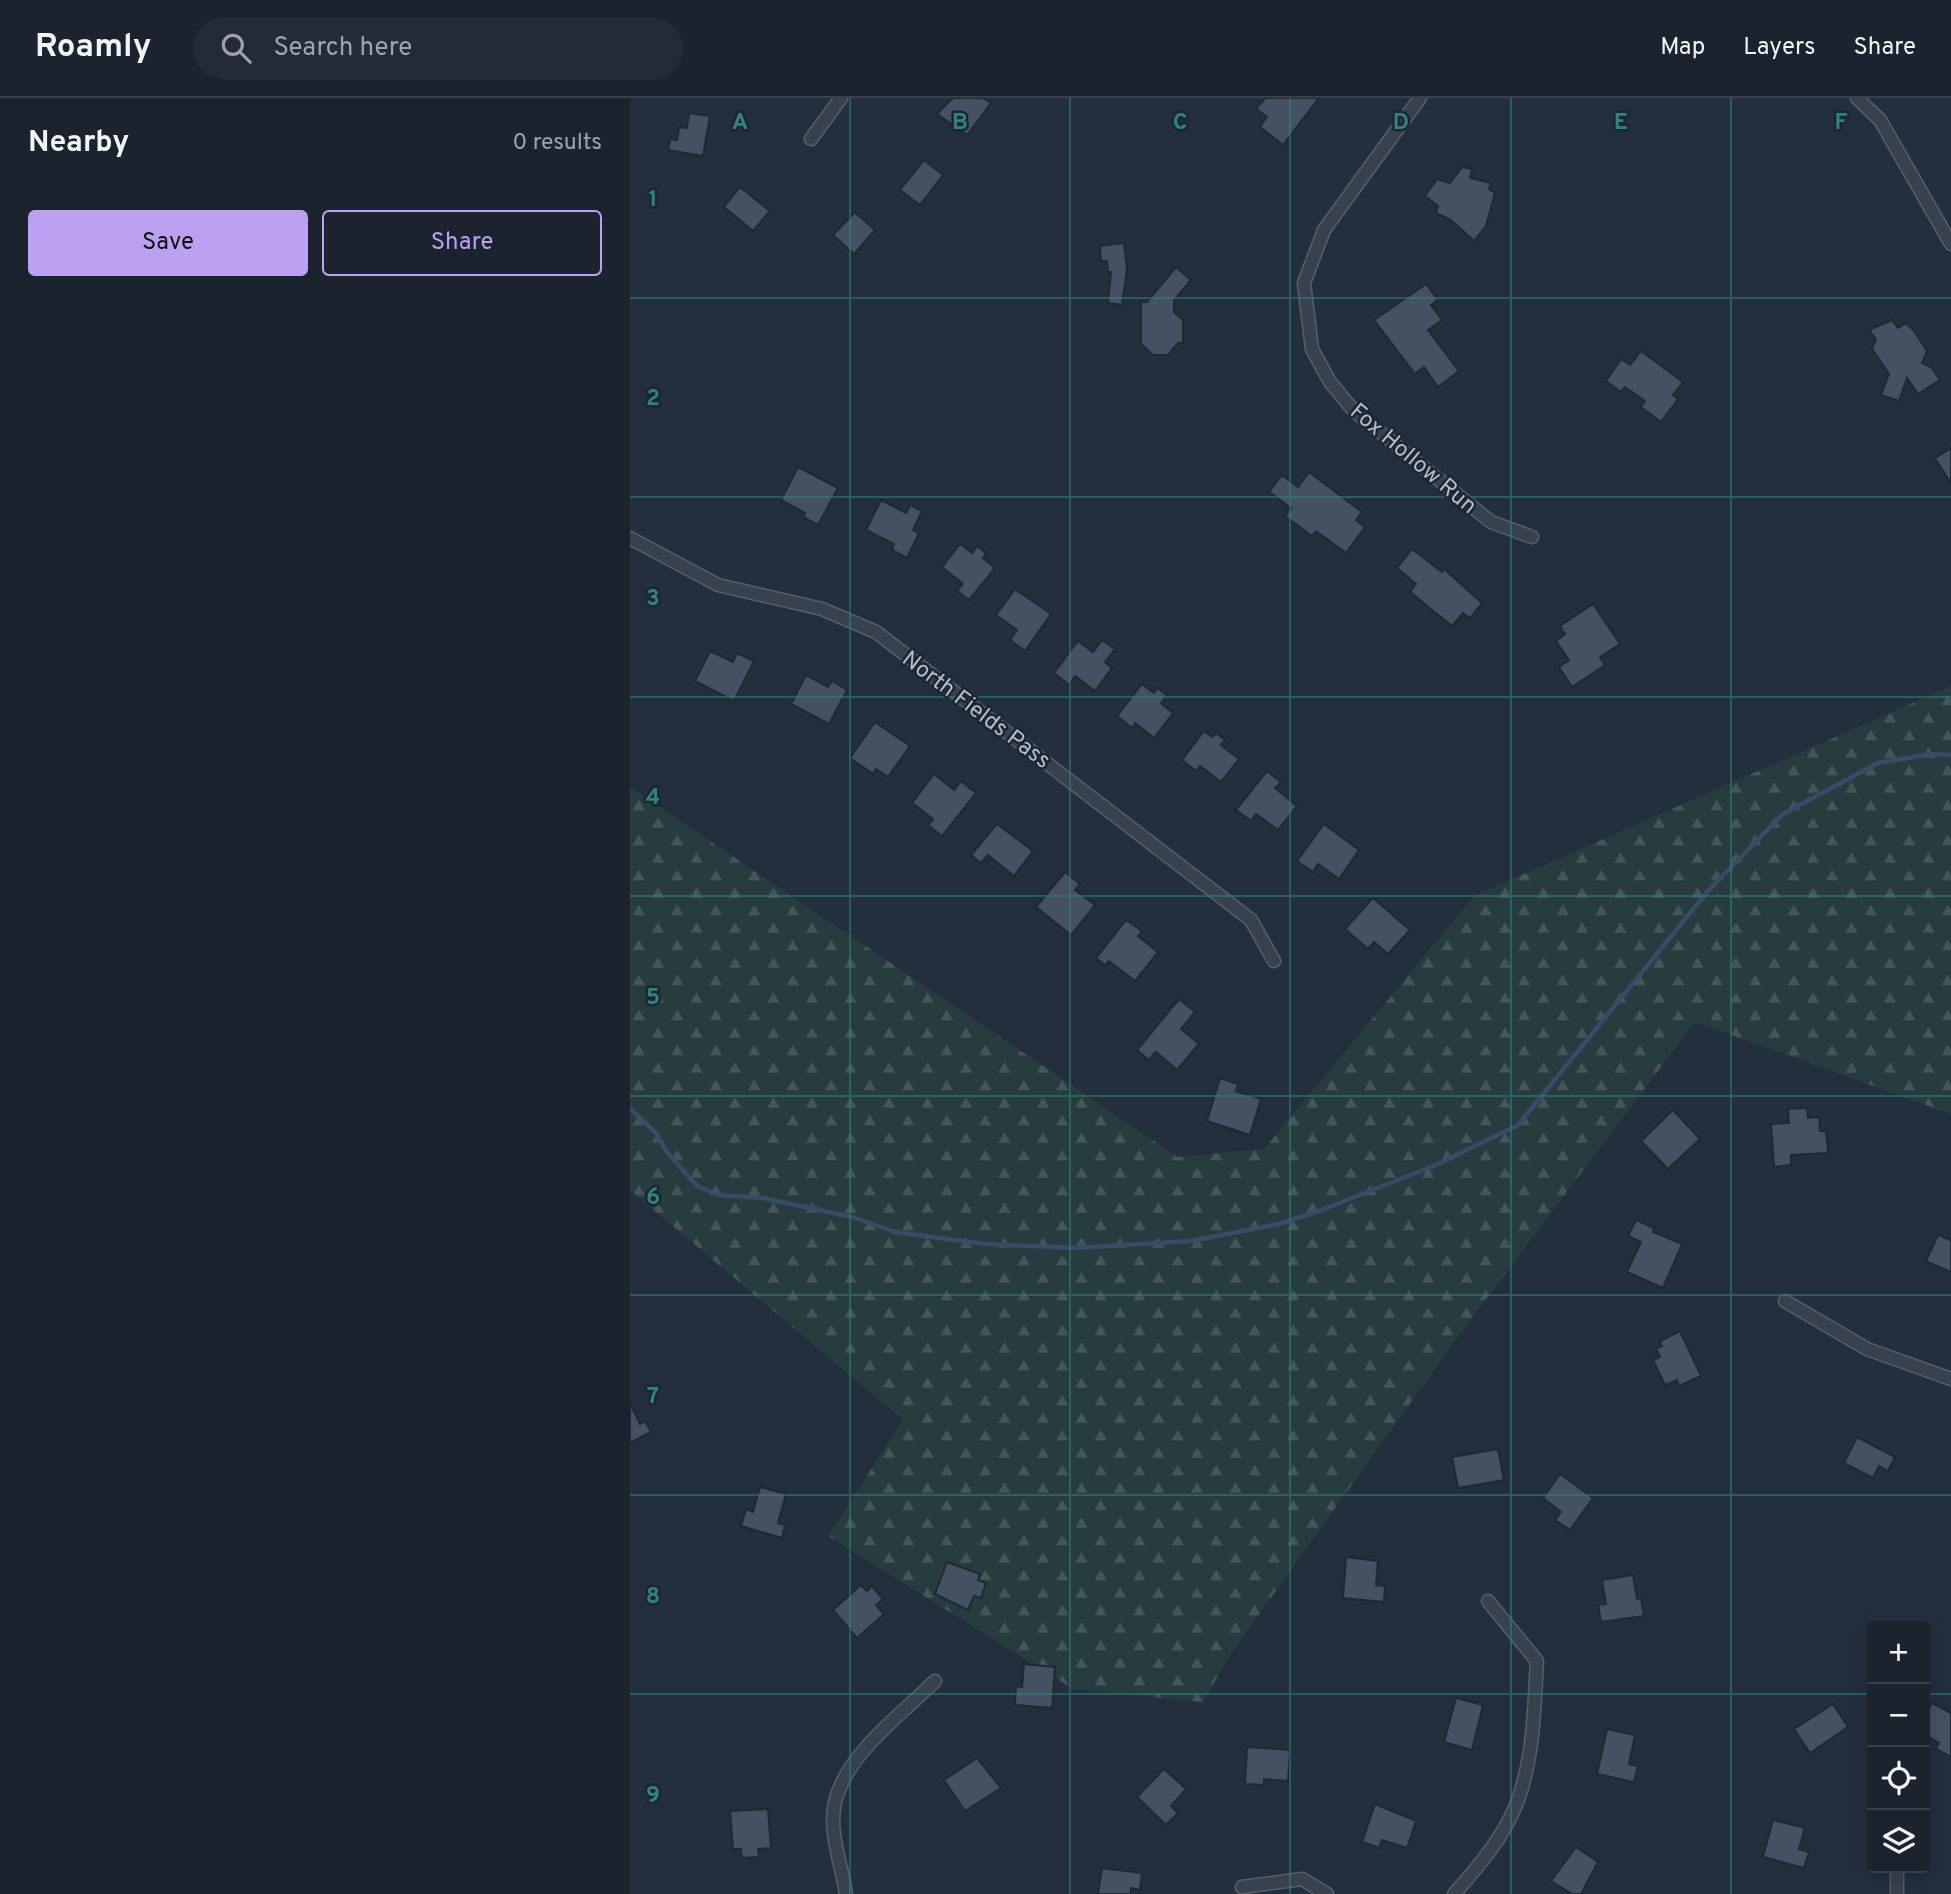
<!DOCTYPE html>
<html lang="en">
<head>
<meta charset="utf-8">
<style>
	:root { --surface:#1b232e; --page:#242b36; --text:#f1f3f6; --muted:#a0a4aa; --line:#39404a; --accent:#bca0f2 }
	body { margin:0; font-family:Overpass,sans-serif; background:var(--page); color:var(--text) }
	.controls { position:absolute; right:21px; bottom:21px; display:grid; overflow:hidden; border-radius:7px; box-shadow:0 4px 18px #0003 }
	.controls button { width:63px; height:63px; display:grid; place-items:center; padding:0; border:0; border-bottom:2px solid var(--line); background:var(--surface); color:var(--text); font:35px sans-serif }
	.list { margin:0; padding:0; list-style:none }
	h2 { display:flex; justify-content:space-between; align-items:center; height:91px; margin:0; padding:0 28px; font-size:30px }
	h2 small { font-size:23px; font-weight:400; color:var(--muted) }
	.actions { display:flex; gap:14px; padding:21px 28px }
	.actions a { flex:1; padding:16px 0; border:2px solid var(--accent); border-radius:7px; text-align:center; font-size:24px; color:var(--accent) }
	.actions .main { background:var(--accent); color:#111 }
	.icon { flex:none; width:38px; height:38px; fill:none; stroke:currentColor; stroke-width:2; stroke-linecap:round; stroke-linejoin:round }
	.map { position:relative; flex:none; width:1321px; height:1796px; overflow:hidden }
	header { display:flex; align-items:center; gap:42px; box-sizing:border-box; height:98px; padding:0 35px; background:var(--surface); border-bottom:2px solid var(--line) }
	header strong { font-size:33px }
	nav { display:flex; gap:38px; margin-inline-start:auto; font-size:24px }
	.search { width:490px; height:63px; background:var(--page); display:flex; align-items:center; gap:18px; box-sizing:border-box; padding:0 24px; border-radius:38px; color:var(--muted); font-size:26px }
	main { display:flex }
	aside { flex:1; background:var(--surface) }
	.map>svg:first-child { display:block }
	.forest { fill:url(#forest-firs) }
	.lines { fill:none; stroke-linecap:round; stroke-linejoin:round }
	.stream { stroke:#394c67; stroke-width:4.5 }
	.building { fill:#455162; stroke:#1f2835; stroke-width:2 }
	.street-casing { stroke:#565f6c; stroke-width:15 }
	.street { stroke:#38414e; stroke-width:12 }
	.grid { fill:none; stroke:#308480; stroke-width:2; stroke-opacity:0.55 }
	.labels { text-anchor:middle; stroke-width:5; stroke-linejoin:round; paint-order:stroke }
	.street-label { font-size:23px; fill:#b4bcc9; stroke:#1d2633 }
	.grid-label { font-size:23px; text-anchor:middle; font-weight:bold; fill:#308480; stroke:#1d2633; stroke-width:5; stroke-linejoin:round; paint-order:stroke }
</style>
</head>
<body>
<header>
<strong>Roamly</strong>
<div class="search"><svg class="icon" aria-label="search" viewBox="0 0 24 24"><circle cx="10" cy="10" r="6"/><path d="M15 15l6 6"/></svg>Search here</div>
<nav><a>Map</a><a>Layers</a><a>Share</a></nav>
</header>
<main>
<aside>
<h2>Nearby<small>0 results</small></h2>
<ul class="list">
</ul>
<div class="actions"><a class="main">Save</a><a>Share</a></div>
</aside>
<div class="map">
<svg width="1321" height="1796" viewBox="0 0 1321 1796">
	<defs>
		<pattern id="forest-firs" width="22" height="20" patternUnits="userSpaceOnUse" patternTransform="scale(1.75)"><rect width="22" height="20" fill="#263c3f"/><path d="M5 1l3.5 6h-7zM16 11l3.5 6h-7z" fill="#435659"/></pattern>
	</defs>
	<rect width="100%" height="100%" fill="#242f3e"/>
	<path class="forest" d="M1321,588v428l-256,-92 -241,320 -224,313 -27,47 -130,-13 -245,-153 75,-116 -273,-230v-403l548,370 86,-8 210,-253z"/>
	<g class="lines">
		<path class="stream" d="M0,1010l26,25 11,19 30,34 21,9 45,3 89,19 43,15 90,12 91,4 114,-7 89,-17 43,-14 114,-45 82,-40 190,-234 75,-77 95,-51 53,-9 20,1"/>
	</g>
	<g class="building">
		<path d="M323,0h30l8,5 -24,32 -30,-21z"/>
		<path d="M635,0h54l-36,47 -23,-18 7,-10 -11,-8z"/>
		<path d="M59,15l21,3 -7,40 -35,-6 2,-11 7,1 2,-13 8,1z"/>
		<path d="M294,62l19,15 -23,30 -20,-15z"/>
		<path d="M832,69l10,2 -2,9 21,5 -2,6 6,4 -9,33 -12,15 -23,-21 -15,-7 2,-7 -13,-10 12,-17 13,4z"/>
		<path d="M110,89l30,24 -17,20 -29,-24z"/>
		<path d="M225,114l20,18 -21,24 -21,-19z"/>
		<path d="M494,145l3,27 -5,35 -14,-2 3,-31h-3l-1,-11h-6l-1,-15z"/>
		<path d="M546,169l15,13 -17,20v12l9,8v23h-5l-10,12h-15l-12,-11v-42h6z"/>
		<path d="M796,186l12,16 -7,5 11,15 -14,10 31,41 -21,16 -14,-20 -9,7 -41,-54z"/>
		<path d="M1262,222l6,8 8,-5 8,8 13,20 -5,12 9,4 9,13 -22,14 -11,-16 -8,23 -18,-6 8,-21 -17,-25 4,-10 -7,-9z"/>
		<path d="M1011,253l42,31 -10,13 5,4 -17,23 -20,-15 4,-6 -20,-14 -4,5 -15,-11 15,-22 9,6z"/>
		<path d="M1321,350v36l-16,-26z"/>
		<path d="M168,369l40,21 -20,37 -15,-8 2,-4 -24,-13z"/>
		<path d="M679,374l53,40 -6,8 9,7 -19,26 -30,-22 -4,5 -27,-20 6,-8 -22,-16 13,-17 16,12z"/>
		<path d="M251,402l25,13 4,-8 12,6 -9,19 6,3 -12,25 -15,-8 2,-6 -28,-14z"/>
		<path d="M330,446l12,9 5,-7 9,7 -3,5 12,10 -26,32 -12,-9 6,-7 -21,-17z"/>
		<path d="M782,451l30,23 2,-3 38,34 -12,15 -7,-5 -11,13 -42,-34 6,-8 -19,-16z"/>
		<path d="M385,491l36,25 -26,37 -15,-11 7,-10 -21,-15z"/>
		<path d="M963,506l27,40 -20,13 5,8 -33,22 -13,-20 10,-7 -13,-19 9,-7 -5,-8z"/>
		<path d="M472,542l13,9 -10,13 7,6 -17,23 -20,-15 -6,9 -15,-12 24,-32 15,11z"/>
		<path d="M80,553l23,11 4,-9 17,8 -20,40 -39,-20z"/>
		<path d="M176,577l22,12 4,-6 15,9 -18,34 -38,-20z"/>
		<path d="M512,586l12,9 3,-5 10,7 -6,8 12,10 -19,25 -19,-15 -3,5 -15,-12z"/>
		<path d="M245,624l35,24 -22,31 -12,-8 -3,5 -23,-16z"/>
		<path d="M574,633l8,6 4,-4 9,7 -4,5 18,14 -18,23 -21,-16 -4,5 -14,-11z"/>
		<path d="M637,673l14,11 -6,6 22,18 -19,24 -22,-16 -5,7 -15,-11z"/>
		<path d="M304,676l20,16 7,-9 15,12 -34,43 -14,-11 5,-6 -21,-16z"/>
		<path d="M367,726l36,27 -19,25 -26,-21 -7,8 -10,-8z"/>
		<path d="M694,726l35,26 -20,29 -21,-15 -5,8 -16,-11z"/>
		<path d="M435,774l15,12 -5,6 20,15 -24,30 -35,-28z"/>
		<path d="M743,800l37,32 -22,24 -14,-12 -6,7 -23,-20z"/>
		<path d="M496,822l16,11 -4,5 20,16 -23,29 -26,-20 -4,4 -9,-7z"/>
		<path d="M549,901l16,13 -14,17 18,15 -22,26 -21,-18 -7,8 -12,-10z"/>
		<path d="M590,980l18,6 -2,7 25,8 -11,36 -43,-14z"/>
		<path d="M1177,1010l1,10 11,-1 1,14h6l2,22 -37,2v10l-17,2 -3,-43 18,-1 -1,-14z"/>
		<path d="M1043,1012l27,29 -32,30 -27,-28z"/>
		<path d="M1006,1122l18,8 -1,4 29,12 -19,44 -36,-16 14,-30 -13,-6z"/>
		<path d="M1308,1137l13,5v32l-25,-11z"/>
		<path d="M1050,1233l21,45 -22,10 -2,-6 -12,5 -12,-25 7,-3 -4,-8 6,-3 -2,-5z"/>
		<path d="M0,1305l10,21 5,-3 6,11 -21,11z"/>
		<path d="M1227,1339l38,20 -7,14 -9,-5 -6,12 -29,-15z"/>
		<path d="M868,1351l6,31 -46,8 -6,-31z"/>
		<path d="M930,1376l33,24 -23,32 -15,-10 6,-8 -18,-14z"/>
		<path d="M130,1389l26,7 -8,29 7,2 -3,13 -41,-12 5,-17 7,3z"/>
		<path d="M716,1459l32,4 -2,24 9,1 -1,16 -41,-4z"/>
		<path d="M317,1464l33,12 -2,6 8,3 -5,15 -7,-2 -6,14 -33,-16z"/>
		<path d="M1003,1477l4,24 4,-1 3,18 -43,6 -3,-17 8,-1 -4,-24z"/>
		<path d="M231,1487l6,6 5,-5 11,13 -7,6 8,9 -27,24 -24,-28z"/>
		<path d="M394,1566l31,3 -3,41 -37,-3 1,-19 6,1z"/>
		<path d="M826,1600l27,7 -11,45 -28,-8z"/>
		<path d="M1302,1605l19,10v44l-15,-8 3,-6 -14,-8v-19z"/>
		<path d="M1203,1606l15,23 -38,26 -16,-24z"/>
		<path d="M977,1631l28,6 -6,29 9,2 -4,16 -37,-8z"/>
		<path d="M617,1649l43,3 -2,31 -24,-2v6l-19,-1z"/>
		<path d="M347,1660l24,30 -36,23 -21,-31z"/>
		<path d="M534,1671l22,20 -15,17 7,7 -12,12 -29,-28z"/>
		<path d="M745,1706l41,17 -9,27 -25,-8 -3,8 -17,-6z"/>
		<path d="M138,1711l3,39 -13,1 1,8 -17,1 -1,-9h-8l-3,-38z"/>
		<path d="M1143,1722l32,8 -6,21 10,3 -5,16 -41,-11z"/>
		<path d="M946,1749l22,15 -17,32h-9l-21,-13z"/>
		<path d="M472,1770l40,5 -2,17 -9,-2v6h-33z"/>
	</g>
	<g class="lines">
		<defs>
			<g id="street">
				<path d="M790,0l-96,132 -20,53 8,66 18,33 24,29 137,111 41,15"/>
				<path d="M1227,0l23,22 71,124"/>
				<path d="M181,41l30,-41"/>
				<path d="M0,440l88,47 104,24 54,23 375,288 23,41"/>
				<path d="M1155,1203l82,48 84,30"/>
				<path d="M612,1789l60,-8 25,15"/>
				<path d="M216,1796c-4,-29 -18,-62 -11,-92 12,-49 66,-87 100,-121"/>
				<path d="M824,1796c23,-26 49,-56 62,-89 18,-45 18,-96 21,-144l-49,-60"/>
				<path d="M1267,1796v-26"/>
			</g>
		</defs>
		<use href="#street" class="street-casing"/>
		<use href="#street" class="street"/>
	</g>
	<path class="grid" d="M220,0v1796M440,0v1796M660,0v1796M881,0v1796M1101,0v1796M0,200h1321M0,399h1321M0,599h1321M0,798h1321M0,998h1321M0,1197h1321M0,1397h1321M0,1596h1242M1295,1596h26"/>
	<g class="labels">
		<g class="street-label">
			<text transform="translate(784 360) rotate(40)" y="8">Fox Hollow Run</text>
			<text transform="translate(347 611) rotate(37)" y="8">North Fields Pass</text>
		</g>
	</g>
	<g class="grid-label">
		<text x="110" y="31">A</text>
		<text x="330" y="31">B</text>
		<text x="550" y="31">C</text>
		<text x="771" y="31">D</text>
		<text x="991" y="31">E</text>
		<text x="1211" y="31">F</text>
		<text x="23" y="108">1</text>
		<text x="23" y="307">2</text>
		<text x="23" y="507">3</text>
		<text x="23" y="706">4</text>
		<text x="23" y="906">5</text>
		<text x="23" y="1106">6</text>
		<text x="23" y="1305">7</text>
		<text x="23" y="1505">8</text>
		<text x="23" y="1704">9</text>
	</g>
</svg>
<div class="controls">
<button>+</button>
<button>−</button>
<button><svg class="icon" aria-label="locate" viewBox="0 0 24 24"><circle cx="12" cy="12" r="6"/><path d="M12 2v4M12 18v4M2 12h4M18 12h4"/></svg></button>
<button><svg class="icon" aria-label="layers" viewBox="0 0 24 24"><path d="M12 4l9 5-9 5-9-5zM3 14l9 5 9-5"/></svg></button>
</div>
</div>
</main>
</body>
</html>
